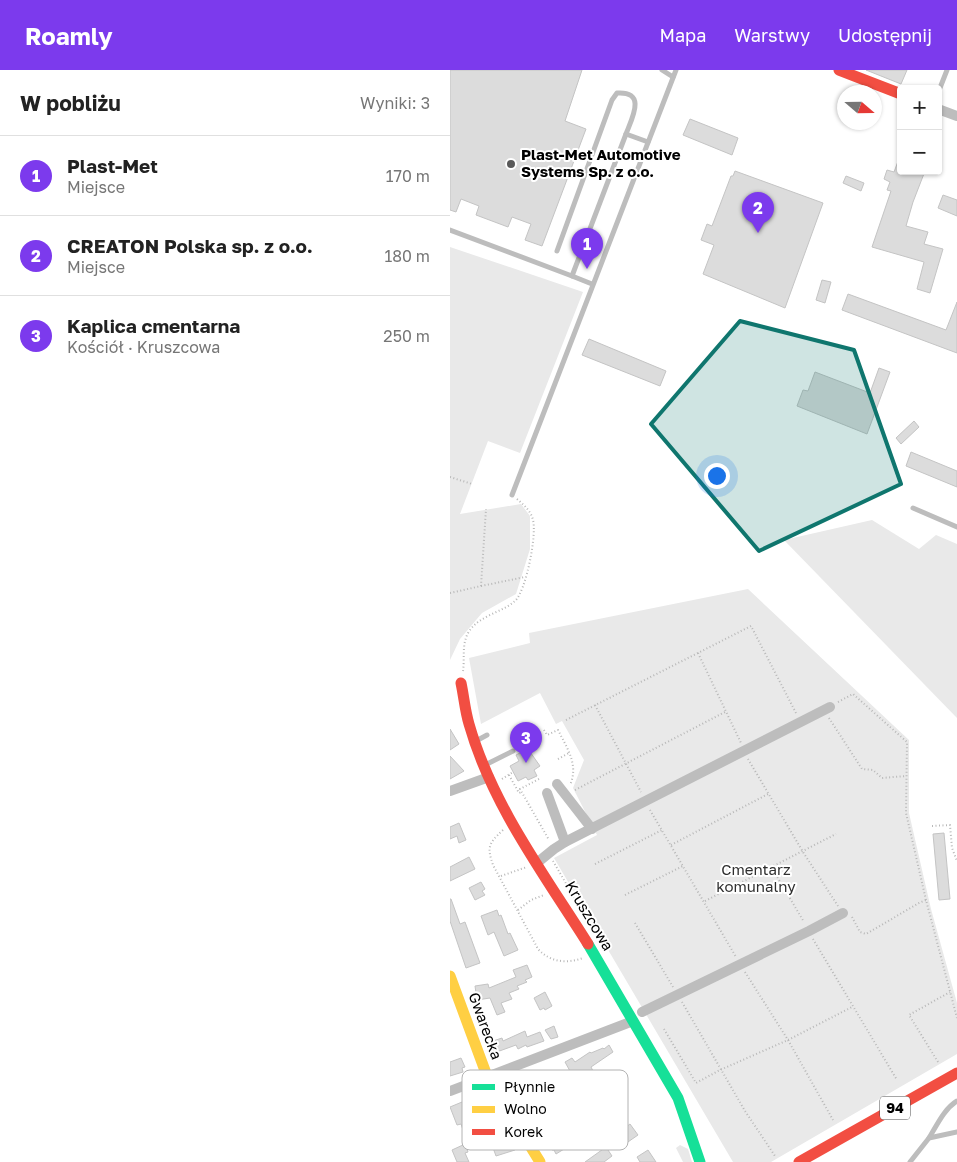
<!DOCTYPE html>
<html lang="pl">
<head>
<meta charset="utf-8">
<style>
	:root { --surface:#fff; --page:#f6f6f6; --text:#222; --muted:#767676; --line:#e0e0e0; --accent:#7c3aed }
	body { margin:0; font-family:"Golos Text",sans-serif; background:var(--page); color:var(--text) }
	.controls { position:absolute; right:15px; top:15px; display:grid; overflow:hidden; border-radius:5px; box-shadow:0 1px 4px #0004 }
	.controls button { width:45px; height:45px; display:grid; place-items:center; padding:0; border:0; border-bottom:1px solid var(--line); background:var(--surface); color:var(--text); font:25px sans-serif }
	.compass { position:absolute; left:387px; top:15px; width:45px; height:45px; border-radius:50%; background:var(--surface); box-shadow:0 1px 4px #0004; rotate:110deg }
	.you { position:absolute; left:266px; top:405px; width:18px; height:18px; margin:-12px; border:4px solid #fff; border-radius:50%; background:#1a73e8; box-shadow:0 0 0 8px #1a73e833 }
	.badge { display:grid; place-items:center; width:32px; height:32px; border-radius:50%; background:var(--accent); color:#fff; font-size:16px; font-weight:700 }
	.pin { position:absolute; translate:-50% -41px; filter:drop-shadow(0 1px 2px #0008) }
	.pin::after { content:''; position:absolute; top:26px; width:18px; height:15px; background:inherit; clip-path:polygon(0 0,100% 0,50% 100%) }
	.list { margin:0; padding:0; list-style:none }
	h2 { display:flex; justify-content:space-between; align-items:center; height:65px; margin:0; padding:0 20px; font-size:21px }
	h2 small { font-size:16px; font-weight:400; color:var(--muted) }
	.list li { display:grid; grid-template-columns:32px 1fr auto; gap:15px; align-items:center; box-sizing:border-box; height:80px; padding:0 20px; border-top:1px solid var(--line) }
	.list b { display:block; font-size:19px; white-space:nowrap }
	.list p { margin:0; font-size:16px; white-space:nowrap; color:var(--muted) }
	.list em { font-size:16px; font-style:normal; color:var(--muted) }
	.map { position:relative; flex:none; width:507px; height:1092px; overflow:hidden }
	header { display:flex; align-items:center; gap:30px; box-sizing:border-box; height:70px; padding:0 25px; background:var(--accent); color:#fff }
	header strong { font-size:24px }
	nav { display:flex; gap:28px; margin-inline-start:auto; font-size:18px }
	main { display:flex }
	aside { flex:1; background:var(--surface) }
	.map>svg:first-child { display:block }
	.green { fill:#e9e9e9 }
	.building { fill:#dcdcdc; stroke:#c4c4c4 }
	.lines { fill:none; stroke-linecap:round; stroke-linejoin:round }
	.path { stroke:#b8b8b8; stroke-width:2; stroke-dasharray:1 2.5; stroke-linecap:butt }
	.lane { stroke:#bdbdbd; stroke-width:5 }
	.street { stroke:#bdbdbd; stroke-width:10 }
	.fast { stroke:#16e098; stroke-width:11 }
	.slow { stroke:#ffcf43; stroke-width:11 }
	.jam { stroke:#f24e42; stroke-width:11 }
	.marked { fill:#0f766e; fill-opacity:0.2; stroke:#0f766e; stroke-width:4; stroke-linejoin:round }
	.poi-dot { fill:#595959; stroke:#fff; stroke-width:2 }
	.labels { text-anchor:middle; stroke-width:4; stroke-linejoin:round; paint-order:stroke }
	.shield { fill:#fff; stroke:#4c4c4c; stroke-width:1 }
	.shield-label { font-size:14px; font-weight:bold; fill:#000 }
	.poi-label { font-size:15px; font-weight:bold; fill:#000; stroke:#fff; text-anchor:start }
	.park-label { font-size:15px; fill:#2e2e2e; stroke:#fff }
	.street-label { font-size:15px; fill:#000; stroke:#fff }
	.key { fill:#fff; stroke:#b2b2b2; stroke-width:1 }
	.key-label { font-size:14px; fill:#000 }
</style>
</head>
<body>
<header>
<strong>Roamly</strong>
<nav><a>Mapa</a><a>Warstwy</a><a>Udostępnij</a></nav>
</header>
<main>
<aside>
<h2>W pobliżu<small>Wyniki: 3</small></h2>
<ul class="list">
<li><span class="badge">1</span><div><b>Plast-Met</b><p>Miejsce</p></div><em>170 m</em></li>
<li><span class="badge">2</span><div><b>CREATON Polska sp. z o.o.</b><p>Miejsce</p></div><em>180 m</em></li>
<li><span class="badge">3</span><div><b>Kaplica cmentarna</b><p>Kościół · Kruszcowa</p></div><em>250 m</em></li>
</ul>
</aside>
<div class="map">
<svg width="507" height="1092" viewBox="0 0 507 1092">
	<rect width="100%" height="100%" fill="#fff"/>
	<g class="green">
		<path d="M0,177l133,45 -63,161 -32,-12 -28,73 61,-10 9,12v33l-14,45 -34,19 -22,26 -10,21z"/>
		<path d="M422,450l47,29 17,-14 21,9v174l-173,-178z"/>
		<path d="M298,519l161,151v73l22,96 26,94v51l-186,108h-38l-179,-304 43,-23 -24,-47 11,-28 -22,-39 -6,3 -16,-31 -59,31 -12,-66 61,-15 -1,-10z"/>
		<path d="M230,1075l8,4 4,13h-9l-7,-14z"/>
	</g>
	<g class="building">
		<path d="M0,0h132l-17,51 21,8 -44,117 -17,-6 6,-16 -19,-7 -4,10 -32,-12 3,-9 -18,-7 -5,13 -6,-2z"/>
		<path d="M416,0h41l-6,14z"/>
		<path d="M240,49l48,19 -6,17 -49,-20z"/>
		<path d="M450,86l1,15h24l-12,31 -7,24 22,6 -4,12 19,5 -13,44 -13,-4 7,-27 -52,-15 19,-56 -4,-1 3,-8 -6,-3 3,-9 7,2z"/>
		<path d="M285,101l88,32 -38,105 -82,-34 11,-29 -13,-5 6,-16 5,2 19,-50h2z"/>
		<path d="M396,106l18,7 -3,8 -18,-8z"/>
		<path d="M493,125l14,5v16l-19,-8z"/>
		<path d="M372,210l9,2 -6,21 -9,-3z"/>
		<path d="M398,224l98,36 11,-28v51l-115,-43z"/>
		<path d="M139,269l77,32 -6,15 -78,-31z"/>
		<path d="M429,298l11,4 -23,62 -70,-28 6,-16 5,1 7,-19 55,21z"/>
		<path d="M464,351l5,6 -18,17 -5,-6z"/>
		<path d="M461,382l46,19v16l-51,-21z"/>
		<path d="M0,659l9,15 -9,6z"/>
		<path d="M78,679l12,17 -6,4 3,6 -9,4 -2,-3 -8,4 -8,-15 9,-5 -3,-6z"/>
		<path d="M0,686l14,15 -14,8z"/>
		<path d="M9,753l7,17 -7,3 -2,-7 -7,3v-12z"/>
		<path d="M494,763l6,66 -11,1 -6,-66z"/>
		<path d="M19,787l6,12 -25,12v-14z"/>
		<path d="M31,812l4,7 -3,2 3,4 -10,5 -6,-12z"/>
		<path d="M0,829h1l9,25 5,-2 15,41 -14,5 -16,-47z"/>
		<path d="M47,840l2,6 2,-1 7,19 2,-1 8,17 -14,6 -10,-24 -6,3 -7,-19z"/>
		<path d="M77,895l5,12 -7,3 2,2 -10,4 2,3 -10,4 3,6 -11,4 4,9 -8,3 -7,-17 -13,2 -2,-14 13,-2 1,4 27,-11 -3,-7z"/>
		<path d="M95,922l7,14 -7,4 -1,-2 -4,2 -6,-12z"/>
		<path d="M104,956l4,11 -7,2 -6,-9z"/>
		<path d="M75,961l2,6 13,-5 4,9 -17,6 -1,-2 -8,4 -2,-4 -22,8 -4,-11 12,-4 1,3z"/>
		<path d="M159,975l4,7 -22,15 2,4 -17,11 -11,-20 7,-4 3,4 15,-10 1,1 12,-5 1,1z"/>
		<path d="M11,988l4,9 -3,1 1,4 -13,4v-14z"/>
		<path d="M12,1032l14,37 -9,3 -6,-18 -4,1 -7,-18z"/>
		<path d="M97,1042l22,34 -13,8 -2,-4h-2l-11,-21 4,-3 -6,-10z"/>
		<path d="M180,1054l8,11 -13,9 -7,-11z"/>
		<path d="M50,1060l2,5 5,-1 3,4 5,12 -19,6 -8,-22z"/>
		<path d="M15,1074l3,8 -3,1 4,9h-12l-5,-12z"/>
		<path d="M156,1077l6,9 -8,6h-19z"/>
		<path d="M198,1080l8,12h-16l-3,-5z"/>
	</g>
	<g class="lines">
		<g class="path">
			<path d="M0,407l22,7"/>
			<path d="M31,516l44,-9"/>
			<path d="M0,523l31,-7 5,-77"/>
			<path d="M248,583l43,90"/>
			<path d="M13,601c2,-13 -2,-29 7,-41 11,-15 31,-17 45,-29 11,-10 22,-66 18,-81 -2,-9 -9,-15 -16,-21"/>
			<path d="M388,632l15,-8 54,48 -1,71 20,87"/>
			<path d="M145,635l46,87"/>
			<path d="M379,648l33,51 11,1 9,8 24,-2"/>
			<path d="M116,650l185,-94 45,87"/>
			<path d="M94,660l3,5 11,-5c9,18 21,35 12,55"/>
			<path d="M108,689l11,-6"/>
			<path d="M298,689l55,93 35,54"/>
			<path d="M59,705l10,18 3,-1"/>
			<path d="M52,709l11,-7"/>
			<path d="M89,709l-19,10 29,51"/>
			<path d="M125,720l150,-78"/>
			<path d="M200,740l86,147"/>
			<path d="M482,756l18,-1 2,23 5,13"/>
			<path d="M53,760c-15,14 -16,17 -10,35l45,84c12,13 28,15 45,9"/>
			<path d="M221,775l97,-51"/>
			<path d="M103,791l25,43"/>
			<path d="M145,794l67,-34"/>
			<path d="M322,798l32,54"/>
			<path d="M51,806l26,-9"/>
			<path d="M175,825l58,-29"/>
			<path d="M255,831l131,-67"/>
			<path d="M68,840l13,-10 13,-5"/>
			<path d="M402,847l8,15 6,2 53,-31 7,-3 31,118"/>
			<path d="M185,853l38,64"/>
			<path d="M363,869l84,141"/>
			<path d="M295,902l43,68 45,80"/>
			<path d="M232,932l63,109 30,45"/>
			<path d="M214,959l32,54 24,-13 68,-30 64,-33"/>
			<path d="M488,992l-29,-47 41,-23"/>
		</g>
		<g class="lane">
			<path d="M212,0l11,7"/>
			<path d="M488,23l9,-23"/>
			<path d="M0,160l122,46"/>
			<path d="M107,181l55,-151 5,-7c30,-2 15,25 9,41l22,8"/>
			<path d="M142,214l-20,-8 54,-142"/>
			<path d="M62,425l164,-425"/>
			<path d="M463,438l44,19"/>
			<path d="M26,671l11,-6"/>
			<path d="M37,694l26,-13"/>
			<path d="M479,1068c8,-13 15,-29 28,-37"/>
			<path d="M460,1092l19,-24 28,-6"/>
		</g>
		<g class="street">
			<path d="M488,39l19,7"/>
			<path d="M107,714l35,45"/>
			<path d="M0,721l39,-14"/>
			<path d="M97,723l18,49"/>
			<path d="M88,792l16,-13 11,-7 265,-135"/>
			<path d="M192,942l167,-81 34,-18"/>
			<path d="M0,1021l183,-70"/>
		</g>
		<path class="fast" d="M138,874l90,154 22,64"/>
		<path class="slow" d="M0,906l37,100 53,86"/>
		<g class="jam">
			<path d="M389,0l62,24"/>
			<path d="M11,613c3,14 4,28 8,41 23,81 75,150 119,220"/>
			<path d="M349,1092l158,-89"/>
		</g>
	</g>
	<path class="marked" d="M290,251l114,29 47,134 -142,67 -108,-127z"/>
	<circle class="poi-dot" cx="61" cy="94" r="5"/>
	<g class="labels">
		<rect class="shield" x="430" y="1026.5" width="30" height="23" rx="4"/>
		<g class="shield-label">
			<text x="445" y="1043">94</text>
		</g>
		<g class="poi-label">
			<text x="71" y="90">Plast-Met Automotive<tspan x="71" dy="17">Systems Sp. z o.o.</tspan></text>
		</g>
		<g class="park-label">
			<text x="306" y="805">Cmentarz<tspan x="306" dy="17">komunalny</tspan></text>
		</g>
		<g class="street-label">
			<text transform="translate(139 846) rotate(59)" y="5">Kruszcowa</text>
			<text transform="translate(35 956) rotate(70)" y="5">Gwarecka</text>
		</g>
	</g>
	<rect x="12" y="1000" width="166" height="80" rx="8" class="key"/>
	<rect x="22" y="1014" width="23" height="6" fill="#16e098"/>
	<rect x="22" y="1036" width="23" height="7" fill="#ffcf43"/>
	<rect x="22" y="1059" width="23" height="6" fill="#f24e42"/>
	<g class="key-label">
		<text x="54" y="1022">Płynnie</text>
		<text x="54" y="1044">Wolno</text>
		<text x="54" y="1067">Korek</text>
	</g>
</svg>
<div class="controls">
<button>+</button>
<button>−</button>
</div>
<svg class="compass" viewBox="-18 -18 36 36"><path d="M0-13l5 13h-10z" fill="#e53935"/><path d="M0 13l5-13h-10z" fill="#767676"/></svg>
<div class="you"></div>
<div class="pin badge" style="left:137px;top:199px">1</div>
<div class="pin badge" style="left:308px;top:163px">2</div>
<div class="pin badge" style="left:76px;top:693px">3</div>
</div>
</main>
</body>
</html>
